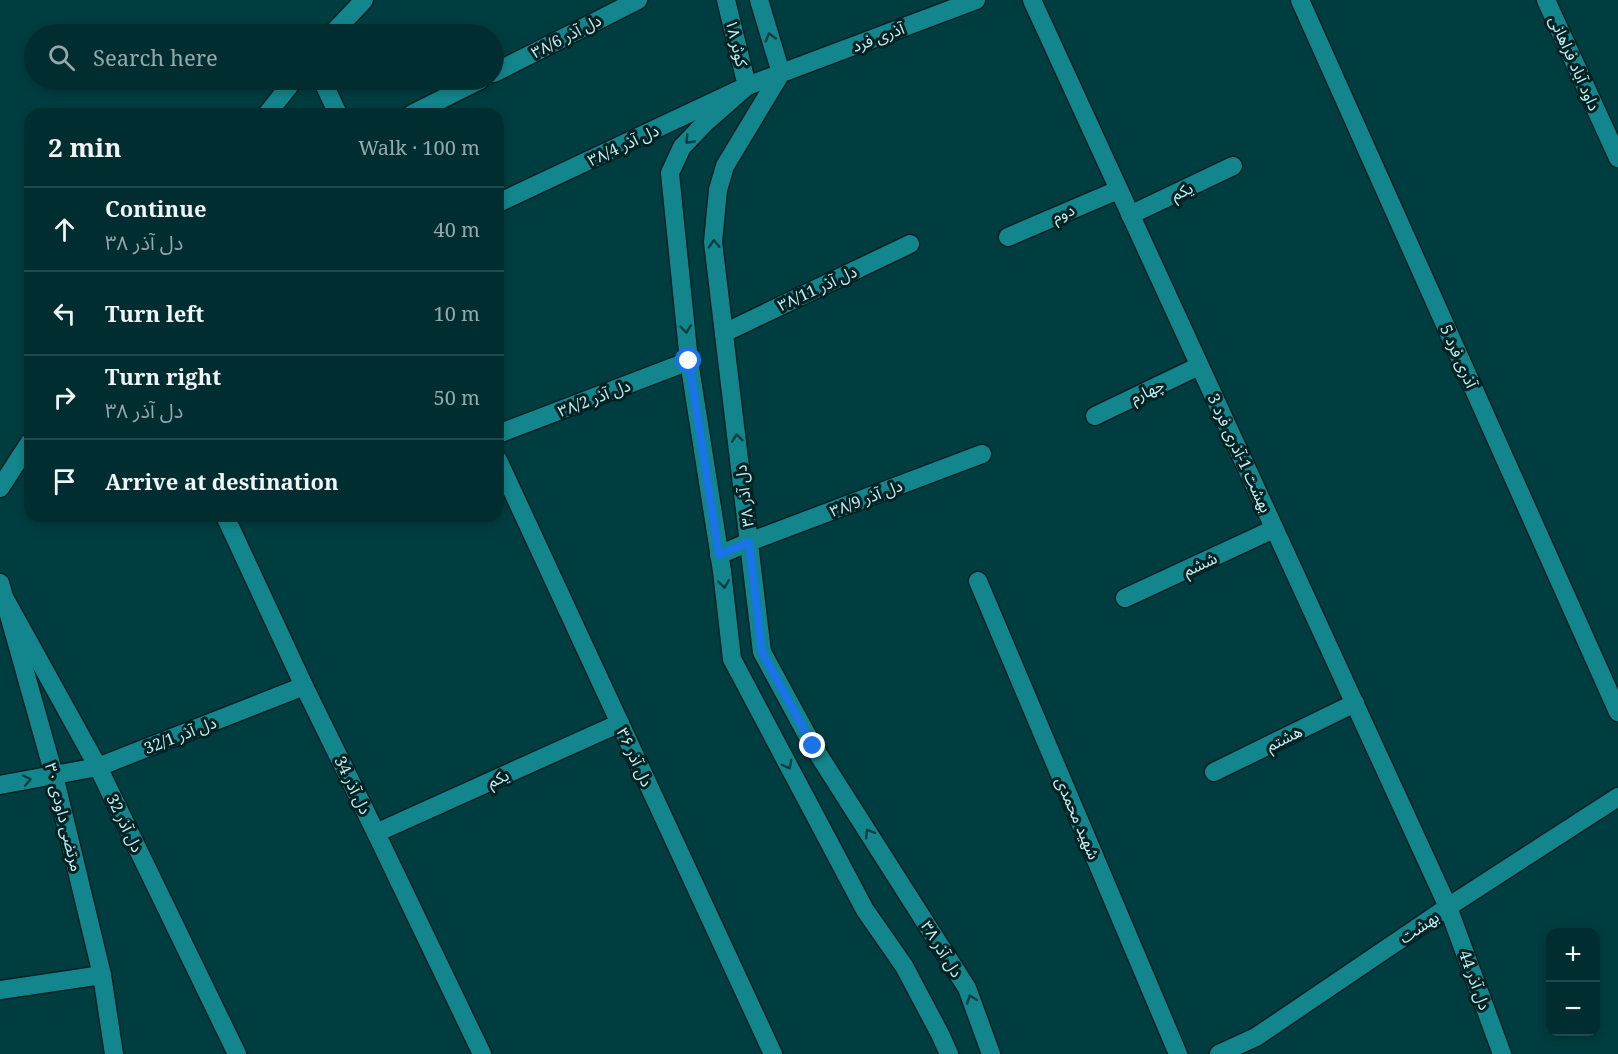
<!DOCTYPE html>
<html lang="en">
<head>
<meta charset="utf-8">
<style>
	:root { --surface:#002e30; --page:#0a3638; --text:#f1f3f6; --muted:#95a8ab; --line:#224a4c }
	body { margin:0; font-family:"Noto Serif","Noto Sans Arabic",serif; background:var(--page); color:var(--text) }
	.controls { position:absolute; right:18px; bottom:18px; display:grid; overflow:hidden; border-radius:12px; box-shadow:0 3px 9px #0003 }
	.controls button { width:54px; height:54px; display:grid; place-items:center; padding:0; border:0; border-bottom:2px solid var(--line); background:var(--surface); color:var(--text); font:30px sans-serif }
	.stop { position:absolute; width:18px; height:18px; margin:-14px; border:4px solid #1a73e8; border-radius:50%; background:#fff }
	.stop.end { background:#1a73e8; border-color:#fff; box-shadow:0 2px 6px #0008 }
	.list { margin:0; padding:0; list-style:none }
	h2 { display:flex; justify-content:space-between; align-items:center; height:78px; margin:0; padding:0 24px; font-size:26px }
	h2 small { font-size:20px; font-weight:400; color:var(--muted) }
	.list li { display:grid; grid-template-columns:39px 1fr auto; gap:18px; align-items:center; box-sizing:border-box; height:84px; padding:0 24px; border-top:2px solid var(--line) }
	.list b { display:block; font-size:22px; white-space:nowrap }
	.list p { margin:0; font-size:20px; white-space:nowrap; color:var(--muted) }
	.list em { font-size:20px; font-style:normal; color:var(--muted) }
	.icon { flex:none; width:33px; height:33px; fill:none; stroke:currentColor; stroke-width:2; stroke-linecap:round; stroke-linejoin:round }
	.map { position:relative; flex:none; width:1618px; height:1054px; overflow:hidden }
	.search { position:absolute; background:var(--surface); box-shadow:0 3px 9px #0003; left:24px; top:24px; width:480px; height:66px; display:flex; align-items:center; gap:15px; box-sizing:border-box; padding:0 21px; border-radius:33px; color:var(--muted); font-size:22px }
	.panel { position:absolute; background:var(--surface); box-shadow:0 3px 9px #0003; left:24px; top:108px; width:480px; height:414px; border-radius:18px }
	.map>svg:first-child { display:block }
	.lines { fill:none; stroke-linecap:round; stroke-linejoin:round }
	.minor-casing { stroke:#012123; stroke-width:21 }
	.minor { stroke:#12868c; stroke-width:18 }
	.oneway { stroke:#063f42 }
	.route { stroke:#1a73e8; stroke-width:8 }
	.labels { text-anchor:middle; stroke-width:6; stroke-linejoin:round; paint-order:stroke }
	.street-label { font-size:16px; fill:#c3f0f3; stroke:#012123 }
</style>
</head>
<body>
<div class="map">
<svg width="1618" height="1054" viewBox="0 0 1618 1054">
	<rect width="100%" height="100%" fill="#003d40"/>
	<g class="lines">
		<defs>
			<g id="minor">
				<path d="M726,0l21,86"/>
				<path d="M759,0l22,73"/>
				<path d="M1032,0l416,907 54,147"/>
				<path d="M1300,0l318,712"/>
				<path d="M1546,0l72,158"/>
				<path d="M332,34l32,-34"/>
				<path d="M494,73l144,-73"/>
				<path d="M781,73l-56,93 -7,24 -5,52 49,410 51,94 154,242 24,66"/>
				<path d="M322,80l16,34"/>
				<path d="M747,86l-42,37 -23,24 -12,26 19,188 33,210 10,88 133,251 39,56 36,68 9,20"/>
				<path d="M267,114l27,-34"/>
				<path d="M412,114l68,-34"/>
				<path d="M498,203l249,-117 229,-86"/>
				<path d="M1130,215l103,-49"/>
				<path d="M1008,237l110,-47"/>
				<path d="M724,333l186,-89"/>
				<path d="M1095,416l104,-50"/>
				<path d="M498,434l191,-73"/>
				<path d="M498,460l275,594"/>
				<path d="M0,488l30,-46"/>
				<path d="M225,516l79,170 72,147 106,221"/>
				<path d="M719,555l30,-13 233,-88"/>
				<path d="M978,581l200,473"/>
				<path d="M0,583l54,192 48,200 12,79"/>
				<path d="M4,597l94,170 139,287"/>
				<path d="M1125,598l149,-69"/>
				<path d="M1214,772l141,-69"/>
				<path d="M0,785l98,-18 206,-81"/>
				<path d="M376,833l244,-110"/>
				<path d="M0,990l102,-15"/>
				<path d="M1219,1054l37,-17 192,-130 170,-110"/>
			</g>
		</defs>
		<use href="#minor" class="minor-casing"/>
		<use href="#minor" class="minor"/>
	</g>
	<defs><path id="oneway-chevron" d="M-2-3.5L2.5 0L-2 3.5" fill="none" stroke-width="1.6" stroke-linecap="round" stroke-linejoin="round" transform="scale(1.5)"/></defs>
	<g class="oneway">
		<use href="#oneway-chevron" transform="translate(770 37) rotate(-106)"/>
		<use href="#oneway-chevron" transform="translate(689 140) rotate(134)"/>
		<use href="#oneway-chevron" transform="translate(714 244) rotate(-92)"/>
		<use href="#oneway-chevron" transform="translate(686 329) rotate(84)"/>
		<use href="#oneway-chevron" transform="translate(737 438) rotate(-97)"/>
		<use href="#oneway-chevron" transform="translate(724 584) rotate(83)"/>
		<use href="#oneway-chevron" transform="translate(788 765) rotate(62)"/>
		<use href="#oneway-chevron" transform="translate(27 780) rotate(-11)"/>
		<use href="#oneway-chevron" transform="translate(869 833) rotate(-122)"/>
		<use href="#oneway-chevron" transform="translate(971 999) rotate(-110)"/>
	</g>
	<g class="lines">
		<path class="route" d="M689,361l30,194 30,-13 13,110 51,94"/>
	</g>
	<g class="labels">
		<g class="street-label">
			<text transform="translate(566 36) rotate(-27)" y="6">دل آذر ۳۸/6</text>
			<text transform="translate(878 37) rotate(-21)" y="6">آذری فرد</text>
			<text transform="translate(737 43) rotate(76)" y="6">کوثر ۱۸</text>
			<text transform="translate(1575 63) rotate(66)" y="6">داود آباد فراهانی</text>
			<text transform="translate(623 145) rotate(-25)" y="6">دل آذر ۳۸/4</text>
			<text transform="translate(1182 191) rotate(-25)" y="6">یکم</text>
			<text transform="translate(1063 213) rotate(-23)" y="6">دوم</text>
			<text transform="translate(817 288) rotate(-25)" y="6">دل آذر ۳۸/11</text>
			<text transform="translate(1459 356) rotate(66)" y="6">آذری فرد 5</text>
			<text transform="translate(1147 391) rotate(-26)" y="6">چهارم</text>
			<text transform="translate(594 398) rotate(-21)" y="6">دل آذر ۳۸/2</text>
			<text transform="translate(1240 453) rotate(65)" y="6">بهشت 1-آذری فرد 3</text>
			<text transform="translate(744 496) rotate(-97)" y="6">دل آذر ۳۸</text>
			<text transform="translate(866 498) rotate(-21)" y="6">دل آذر ۳۸/9</text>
			<text transform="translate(1200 564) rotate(-25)" y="6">ششم</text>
			<text transform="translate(180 735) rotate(-21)" y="6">دل آذر 32/1</text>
			<text transform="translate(1284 738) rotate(-26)" y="6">هشتم</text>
			<text transform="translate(635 757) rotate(65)" y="6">دل آذر ۳۶</text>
			<text transform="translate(498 778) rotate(-24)" y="6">یکم</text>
			<text transform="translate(353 785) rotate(64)" y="6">دل آذر 34</text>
			<text transform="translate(64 817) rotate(76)" y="6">۳۰ مرتضی داودی</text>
			<text transform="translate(1078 818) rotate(67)" y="6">شهید محمدی</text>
			<text transform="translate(125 823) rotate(64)" y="6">دل آذر 32</text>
			<text transform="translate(1419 927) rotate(-34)" y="6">بهشت</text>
			<text transform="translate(942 949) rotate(58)" y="6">دل آذر ۳۸</text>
			<text transform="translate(1475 980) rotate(70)" y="6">دل آذر 44</text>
		</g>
	</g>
</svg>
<div class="controls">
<button>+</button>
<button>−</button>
</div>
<div class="stop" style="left:689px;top:361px"></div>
<div class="stop end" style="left:813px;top:746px"></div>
<div class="search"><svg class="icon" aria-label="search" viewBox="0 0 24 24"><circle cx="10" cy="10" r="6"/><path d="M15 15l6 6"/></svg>Search here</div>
<section class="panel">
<h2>2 min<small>Walk · 100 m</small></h2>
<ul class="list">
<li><svg class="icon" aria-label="ahead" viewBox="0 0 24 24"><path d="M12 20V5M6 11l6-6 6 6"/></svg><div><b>Continue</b><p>دل آذر ۳۸</p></div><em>40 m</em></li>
<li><svg class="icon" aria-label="left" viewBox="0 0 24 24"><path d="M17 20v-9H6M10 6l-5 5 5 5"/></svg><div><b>Turn left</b></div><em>10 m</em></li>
<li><svg class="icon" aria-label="right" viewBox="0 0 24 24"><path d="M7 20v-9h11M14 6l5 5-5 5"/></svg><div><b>Turn right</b><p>دل آذر ۳۸</p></div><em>50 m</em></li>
<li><svg class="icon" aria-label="arrive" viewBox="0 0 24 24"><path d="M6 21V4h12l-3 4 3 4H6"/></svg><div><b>Arrive at destination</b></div></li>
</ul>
</section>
</div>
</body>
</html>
